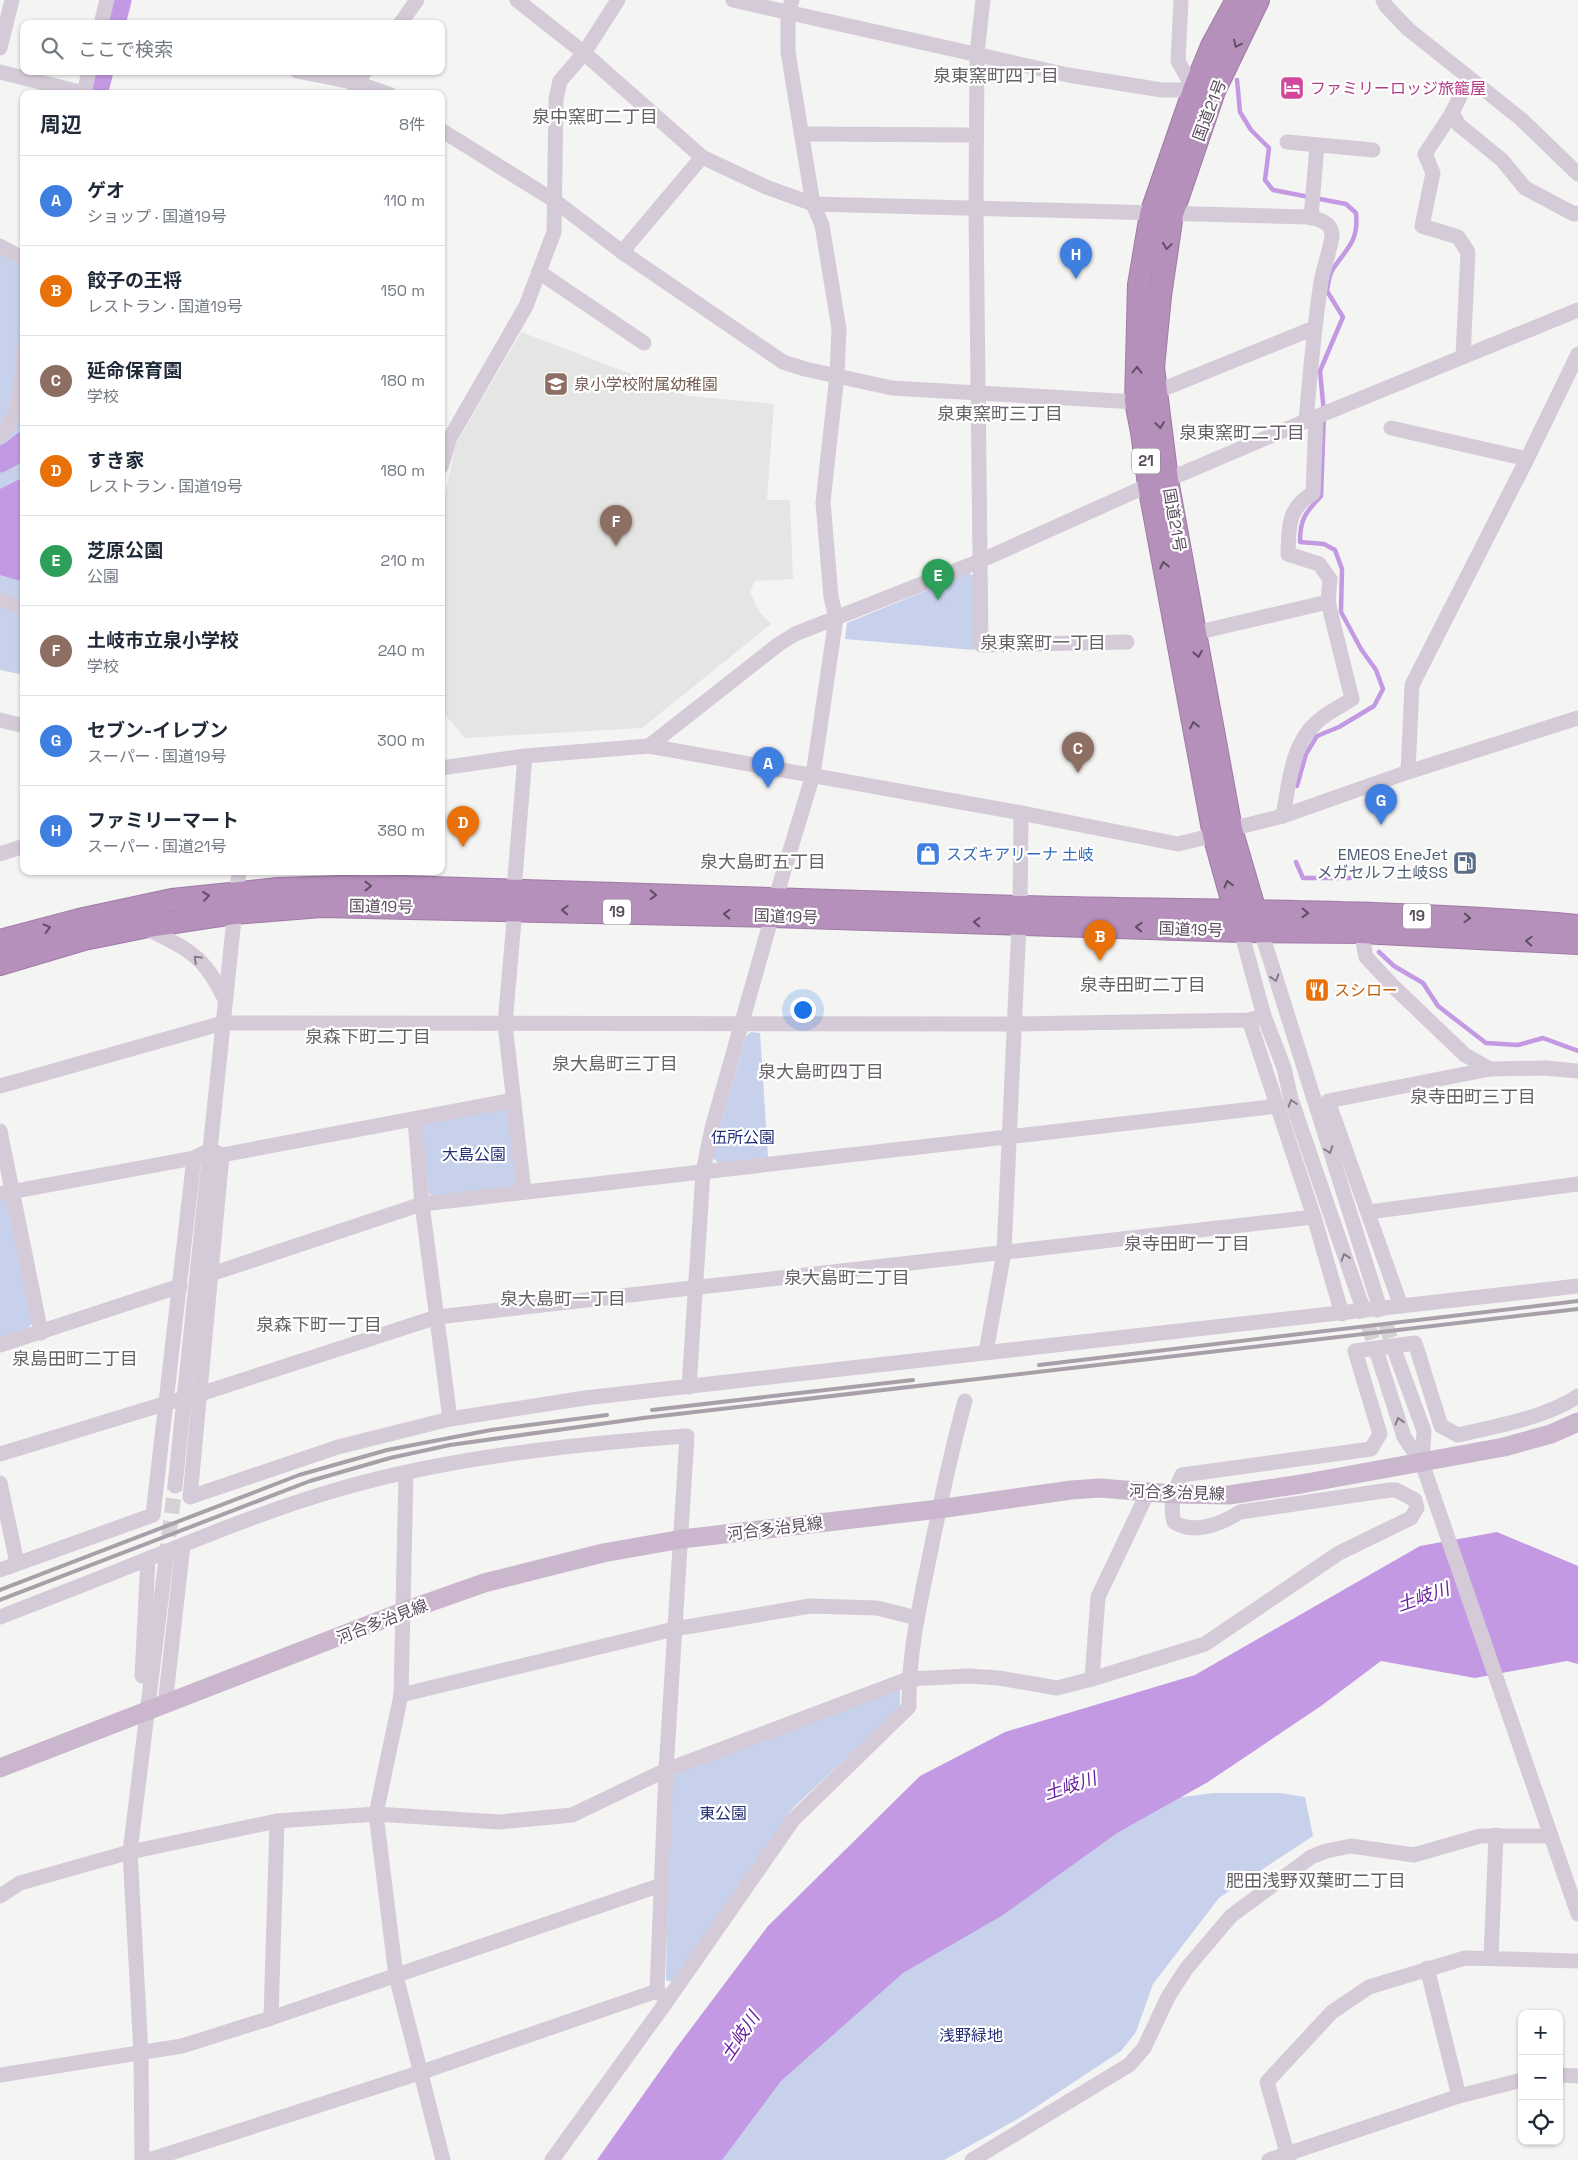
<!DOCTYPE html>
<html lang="ja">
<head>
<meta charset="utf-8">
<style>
	:root { --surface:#fff; --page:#f6f6f7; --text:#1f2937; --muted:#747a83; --line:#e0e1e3; --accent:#2563eb }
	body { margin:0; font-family:"Space Grotesk","Noto Sans JP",sans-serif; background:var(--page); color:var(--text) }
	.controls { position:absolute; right:15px; bottom:15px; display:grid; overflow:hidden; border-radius:10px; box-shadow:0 1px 4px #0004 }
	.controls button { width:45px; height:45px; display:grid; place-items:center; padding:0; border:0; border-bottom:1px solid var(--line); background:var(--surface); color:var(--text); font:25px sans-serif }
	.you { position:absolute; left:802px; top:1009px; width:18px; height:18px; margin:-12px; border:4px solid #fff; border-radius:50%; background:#1a73e8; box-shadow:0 0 0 8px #1a73e833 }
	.badge { display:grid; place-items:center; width:32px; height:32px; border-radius:50%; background:var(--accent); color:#fff; font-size:16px; font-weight:700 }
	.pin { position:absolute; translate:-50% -41px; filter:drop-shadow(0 1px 2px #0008) }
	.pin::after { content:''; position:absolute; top:26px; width:18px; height:15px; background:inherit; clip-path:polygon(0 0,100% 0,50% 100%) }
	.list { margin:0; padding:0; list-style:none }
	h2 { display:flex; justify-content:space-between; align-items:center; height:65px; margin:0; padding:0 20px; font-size:21px }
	h2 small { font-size:16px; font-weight:400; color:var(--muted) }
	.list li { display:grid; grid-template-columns:32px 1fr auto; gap:15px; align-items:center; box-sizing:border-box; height:90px; padding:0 20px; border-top:1px solid var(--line) }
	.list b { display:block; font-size:19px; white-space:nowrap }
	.list p { margin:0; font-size:16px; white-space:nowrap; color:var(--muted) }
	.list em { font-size:16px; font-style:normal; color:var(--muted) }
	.icon { flex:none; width:28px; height:28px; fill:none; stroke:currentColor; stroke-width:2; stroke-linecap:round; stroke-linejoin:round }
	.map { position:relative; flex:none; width:1578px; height:2160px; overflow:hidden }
	.search { position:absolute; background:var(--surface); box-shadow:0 1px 4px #0004; left:20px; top:20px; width:425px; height:55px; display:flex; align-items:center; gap:12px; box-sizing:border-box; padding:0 18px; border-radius:10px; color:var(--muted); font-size:19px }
	.panel { position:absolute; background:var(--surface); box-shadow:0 1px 4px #0004; left:20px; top:90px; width:425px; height:785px; border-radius:10px }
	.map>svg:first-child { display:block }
	.education { fill:#e5e5e4 }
	.green { fill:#c7d1ec }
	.water { fill:#c399e4 }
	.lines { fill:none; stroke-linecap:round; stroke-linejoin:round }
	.stream { stroke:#c399e4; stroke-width:4.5 }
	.river { stroke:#c399e4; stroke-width:25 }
	.minor-tunnel { stroke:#d5d2d5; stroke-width:15; stroke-dasharray:15 8; stroke-linecap:butt }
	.highway-casing { stroke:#a17ba7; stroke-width:24 }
	.minor { stroke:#d5cbd8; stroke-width:15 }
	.major { stroke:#cab6cd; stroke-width:19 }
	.highway { stroke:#b590bb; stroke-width:22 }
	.rail { stroke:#a8a0a9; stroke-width:4 }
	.minor-bridge { stroke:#d5cbd8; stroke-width:15 }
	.oneway { stroke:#604f63 }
	.oneway2 { stroke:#867889 }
	.labels { text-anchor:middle; stroke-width:4.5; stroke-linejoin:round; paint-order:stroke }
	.shield { fill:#fff; stroke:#8c828e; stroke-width:1 }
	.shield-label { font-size:15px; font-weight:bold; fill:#5b4c5e }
	.hotel-label { font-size:16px; fill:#b23c85; stroke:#fff; text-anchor:start }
	.street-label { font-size:16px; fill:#5b4c5e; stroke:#fff }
	.education-label { font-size:16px; fill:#785e54; stroke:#fff; text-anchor:start }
	.shop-label { font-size:16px; fill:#366cbe; stroke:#fff; text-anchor:start }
	.service-label { font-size:16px; fill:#4e5e75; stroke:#fff; text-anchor:end }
	.food-label { font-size:16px; fill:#c56008; stroke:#fff; text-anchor:start }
	.park-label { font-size:16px; fill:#233079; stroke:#fff }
	.neighbourhood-label { font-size:18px; fill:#666067; stroke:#fff }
	.water-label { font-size:18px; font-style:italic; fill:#661da0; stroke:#fff }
</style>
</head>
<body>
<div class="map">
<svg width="1578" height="2160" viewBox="0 0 1578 2160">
	<rect width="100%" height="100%" fill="#f4f4f3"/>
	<path class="education" d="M521,332l168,64 85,8 -7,96h23l3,79 -38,2 -5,10 8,19 13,14 -129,104 -177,10 -24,-28v-197l15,-69z"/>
	<g class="green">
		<path d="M0,252l24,12v411l-24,-5z"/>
		<path d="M969,573l7,5 -2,72 -129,-11 2,-16z"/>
		<path d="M751,1032l9,1 8,124 -50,6 -5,-5 6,-28 27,-94z"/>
		<path d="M505,1108l5,4 8,71 -4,5 -80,9 -5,-3 -8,-70z"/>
		<path d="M0,1199l8,2 25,121 -5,6 -28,10z"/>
		<path d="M900,1689v18l-107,101 -121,174 -6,-2 4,-200 6,-7z"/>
		<path d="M1214,1793h66l25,4 8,39 -94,62 -66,86 -17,48 -15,19 -100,66 -77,43h-235l115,-136 342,-225z"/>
	</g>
	<g class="water">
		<path d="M24,477v105l-24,-7v-86z"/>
		<path d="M1497,1532l81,34v98l-11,-3 -92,17 -94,-17 -60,45 -113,76 -91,51 -114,82 -100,58 -122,108 -59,79h-125l80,-113 91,-121 152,-150 85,-44 190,-57 225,-129z"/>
	</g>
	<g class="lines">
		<g class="stream">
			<path d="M1237,80l3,32 11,18 18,18 -4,32 8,10 73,14 10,9c3,28 -9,35 -23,56 -4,5 -5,15 -6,22l16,26 -23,54 4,42 -3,83c-16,17 -21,23 -21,46l24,2 11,6 7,19 -1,43 20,37 15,21 7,19 -9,17 -35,21 -22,9 -11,18 -9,32"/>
			<path d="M1296,862l7,16h47"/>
			<path d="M1379,952l15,14 29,17 15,23 48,37 32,2 25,-7 35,13"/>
		</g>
		<g class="river">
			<path d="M113,24l6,-24"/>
			<path d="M95,94l6,-23"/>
			<path d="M0,460l13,-7 11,-9"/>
		</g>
		<g class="minor-tunnel">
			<path d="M1378,1302l17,50"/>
			<path d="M1361,1303l16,50"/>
			<path d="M166,1559l9,-73"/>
		</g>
		<defs>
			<g id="highway">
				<path d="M1237,0l-25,46 -18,44 -43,124 -12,71 -3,117 6,30 7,53 65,350 25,90"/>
				<path d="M1258,0l-44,91 -42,123 -12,82 -7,71 14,113 64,349 28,96"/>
				<path d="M0,941l79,-21 93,-20 106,-11 93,-3c216,7 432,16 649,21 186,5 373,2 558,19"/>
				<path d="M0,964l84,-25 59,-12 92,-14 86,-7 451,10 469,15 120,1 217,11"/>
			</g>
		</defs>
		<use href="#highway" class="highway-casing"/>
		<g class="minor">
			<path d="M517,0l67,53 118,104 64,30 47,17 496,13c9,2 22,5 23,17 0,11 -9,35 -11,48 -7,46 -11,92 -15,139"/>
			<path d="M733,0l335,75 94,15h32l-16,-29 3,-61"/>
			<path d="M983,0l-6,53 -1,156 5,436 146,-3"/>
			<path d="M1383,0l3,6 22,23 113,90 57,55"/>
			<path d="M101,24l6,-24"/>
			<path d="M400,24l17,-24"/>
			<path d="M0,48l12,-48"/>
			<path d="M297,71l60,12 32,11"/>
			<path d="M0,72l84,21"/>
			<path d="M84,94l5,-23"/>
			<path d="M354,94l3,-11 8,-12"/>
			<path d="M1452,113l7,12 43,35 23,28 49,26 4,-1"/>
			<path d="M441,130l114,71 67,51 161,110 22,7 87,19 244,14"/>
			<path d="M801,134l175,1"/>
			<path d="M1287,142l86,8"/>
			<path d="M1311,218l6,-73"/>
			<path d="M0,246l24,13"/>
			<path d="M622,252l80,-95"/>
			<path d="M539,272l105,71"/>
			<path d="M1463,357l5,-105 -10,-15 -36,-11 11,-53 -8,-19 27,-41 17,-35"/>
			<path d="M1156,392l158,-64"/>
			<path d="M1391,428l136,31"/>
			<path d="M0,436c23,-21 21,-58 24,-87"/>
			<path d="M441,467l9,-29 76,-132 28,-74 2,-133 4,-18 24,-28 34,-53"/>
			<path d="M0,600l24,8"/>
			<path d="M1208,630l120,-28"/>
			<path d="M0,720l24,6"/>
			<path d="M649,746l130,-102 16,-10 185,-73 169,-76 18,-5 139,-59 272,-111"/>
			<path d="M441,768l84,-12 124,-10 372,67 157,31 36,-9"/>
			<path d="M1408,772l4,-87 115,-226 51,-105"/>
			<path d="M1283,816c6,-31 8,-71 33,-93 10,-10 24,-16 36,-24l-24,-97 2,-23 -11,-15 -31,-10c1,-28 -1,-45 25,-61l3,-76"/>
			<path d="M1231,829l52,-13 125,-44 170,-54"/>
			<path d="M0,854l24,-8"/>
			<path d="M514,890l11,-134"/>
			<path d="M775,900l38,-125 23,-157 -5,-21 -8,-95 14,-127 2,-46 -17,-104 -9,-21 -25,-152v-38l4,-14"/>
			<path d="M1020,907l1,-94"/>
			<path d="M515,909l-10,115 19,168"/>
			<path d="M144,927c22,12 47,21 62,41 8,9 13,21 19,31"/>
			<path d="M1241,931l23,85 20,52 7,31 70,204"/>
			<path d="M1261,931l117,371"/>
			<path d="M1361,932l5,25 28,30 71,68 25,14"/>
			<path d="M1249,1020l65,197 28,97"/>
			<path d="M0,1086l223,-63 791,1 235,-4 15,-4"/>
			<path d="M415,1120l7,84 28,215"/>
			<path d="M0,1131l41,202"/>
			<path d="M222,1155l-32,342 148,-50 112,-28 135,-21 993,-112"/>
			<path d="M0,1194l194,-36 16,-8 12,5 292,-55"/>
			<path d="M1369,1212l209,-28"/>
			<path d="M211,1274l211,-70 856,-98"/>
			<path d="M1401,1306l-73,-205 162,-32 55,-1 33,3"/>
			<path d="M0,1345l180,-59"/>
			<path d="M986,1352l18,-100 15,-329"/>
			<path d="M1395,1352l29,79 -2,32"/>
			<path d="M1377,1353l27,84 18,26 156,451"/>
			<path d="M689,1387l14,-215 9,-44 60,-212"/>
			<path d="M200,1394l237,-77 877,-100"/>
			<path d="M0,1454l167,-51"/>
			<path d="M406,1473l-5,222 -25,119 20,162 47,184"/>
			<path d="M0,1483l17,80"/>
			<path d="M175,1486l64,-615"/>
			<path d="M0,1570l153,-55 41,-357"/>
			<path d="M0,1617c52,-20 103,-40 155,-61 62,-25 124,-50 188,-68 109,-31 232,-44 344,-52l-21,334 -9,221"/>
			<path d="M142,1676l6,-117"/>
			<path d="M1092,1679l6,-82 50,-105"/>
			<path d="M401,1695l273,-66 136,-23 67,2 40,10"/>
			<path d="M165,1705l18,-160"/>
			<path d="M0,1896l20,-13 110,-31 147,-31 99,-7 123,8 73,-7 94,-45 242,-91 60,-3 31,2 58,10 35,-9 113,-35 134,-91 72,-35 6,-10 -2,-8 -19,-10h-6l-150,22c-19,12 -46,23 -66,10 -5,-17 1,-32 8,-47l189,-26 9,-15 -25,-83 60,-8 26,83 17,9c38,-9 87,-17 120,-39"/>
			<path d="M1491,1958l5,-123"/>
			<path d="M1427,1968l32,128"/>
			<path d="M271,2018l6,-197"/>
			<path d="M0,2075l182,-29 89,-28 390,-133"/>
			<path d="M1559,2075l19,1"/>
			<path d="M142,2160l-1,-107 -11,-201 36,-293"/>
			<path d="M149,2160l273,-88 235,-81 6,5"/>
			<path d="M552,2160l115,-159 126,-181 116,-113c-1,-48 9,-95 19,-143 11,-55 22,-109 37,-163"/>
			<path d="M972,2160l157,-95 15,-17 24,-51 18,-28 45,-53 80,-59 15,-6 25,-5 63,9 66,-19h71"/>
			<path d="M1269,2160l190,-64 63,-16"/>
			<path d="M1289,2160l-22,-78 65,-70 37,-25 96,-29 113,3"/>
		</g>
		<path class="major" d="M0,1768l402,-156 82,-29 119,-30 79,-14 257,-30 132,-19 29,-2 73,6 56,1 72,-11 203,-37 47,-13 27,-12"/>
		<use href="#highway" class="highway"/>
		<g class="rail">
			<path d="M1039,1365l539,-64"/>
			<path d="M652,1410l261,-30"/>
			<path d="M0,1590l299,-115 88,-25 104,-20 116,-15"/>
			<path d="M0,1600l310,-119 80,-23 60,-13 193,-27 935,-109"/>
		</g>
		<path class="minor-bridge" d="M167,1403l33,-9"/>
	</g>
	<defs><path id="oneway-chevron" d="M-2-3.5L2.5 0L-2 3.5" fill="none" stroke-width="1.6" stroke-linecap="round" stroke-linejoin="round" transform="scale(1.25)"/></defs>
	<g class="oneway">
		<use href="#oneway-chevron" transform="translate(1237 44) rotate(116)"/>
		<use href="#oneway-chevron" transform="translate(1167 246) rotate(98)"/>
		<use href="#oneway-chevron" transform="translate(1137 370) rotate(-89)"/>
		<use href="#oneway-chevron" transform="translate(1160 425) rotate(83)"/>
		<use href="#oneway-chevron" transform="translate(1164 565) rotate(-101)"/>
		<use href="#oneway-chevron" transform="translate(1198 654) rotate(80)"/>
		<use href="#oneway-chevron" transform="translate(1194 725) rotate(-101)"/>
		<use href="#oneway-chevron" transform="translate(1228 884) rotate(-105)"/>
		<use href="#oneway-chevron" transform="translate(368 886)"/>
		<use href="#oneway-chevron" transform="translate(653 895) rotate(2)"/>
		<use href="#oneway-chevron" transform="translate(206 896) rotate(-7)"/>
		<use href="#oneway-chevron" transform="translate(565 910) rotate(-178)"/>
		<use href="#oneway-chevron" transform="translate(1305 913) rotate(2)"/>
		<use href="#oneway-chevron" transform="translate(727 914) rotate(-178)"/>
		<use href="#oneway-chevron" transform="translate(1467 918) rotate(2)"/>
		<use href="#oneway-chevron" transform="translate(977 922) rotate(-178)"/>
		<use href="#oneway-chevron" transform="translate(1139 927) rotate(-178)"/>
		<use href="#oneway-chevron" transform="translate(47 928) rotate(-15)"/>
		<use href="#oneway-chevron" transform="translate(1529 941) rotate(-177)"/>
	</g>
	<g class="oneway2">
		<use href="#oneway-chevron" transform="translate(197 959) rotate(-136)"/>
		<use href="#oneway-chevron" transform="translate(1275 978) rotate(73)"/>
		<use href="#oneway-chevron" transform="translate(1292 1103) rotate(-108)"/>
		<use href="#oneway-chevron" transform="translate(1329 1150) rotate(72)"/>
		<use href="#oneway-chevron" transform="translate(1345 1257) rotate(-109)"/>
		<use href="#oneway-chevron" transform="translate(1399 1421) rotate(-107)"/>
	</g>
	<defs>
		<symbol id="hotel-square" viewBox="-11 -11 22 22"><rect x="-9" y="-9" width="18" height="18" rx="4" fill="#d1479c" stroke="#fff"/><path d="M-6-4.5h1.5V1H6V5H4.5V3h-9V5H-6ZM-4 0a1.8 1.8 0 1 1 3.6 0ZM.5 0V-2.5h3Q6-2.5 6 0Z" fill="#fff"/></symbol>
		<symbol id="school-square" viewBox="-11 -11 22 22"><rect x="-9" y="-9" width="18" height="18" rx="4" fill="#8d6e63" stroke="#fff"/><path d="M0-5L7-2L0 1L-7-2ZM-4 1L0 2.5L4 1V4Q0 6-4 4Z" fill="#fff"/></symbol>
		<symbol id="shop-square" viewBox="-11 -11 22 22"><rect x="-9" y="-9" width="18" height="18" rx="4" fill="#3f7fe0" stroke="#fff"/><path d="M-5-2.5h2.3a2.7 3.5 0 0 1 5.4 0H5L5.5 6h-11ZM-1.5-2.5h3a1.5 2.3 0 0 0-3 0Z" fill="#fff"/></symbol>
		<symbol id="fuel-square" viewBox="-11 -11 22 22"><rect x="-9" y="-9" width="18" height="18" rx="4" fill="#5c6f8a" stroke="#fff"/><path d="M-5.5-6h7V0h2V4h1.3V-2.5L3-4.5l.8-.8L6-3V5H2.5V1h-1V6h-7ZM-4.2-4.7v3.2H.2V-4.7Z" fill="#fff"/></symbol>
		<symbol id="restaurant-square" viewBox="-11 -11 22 22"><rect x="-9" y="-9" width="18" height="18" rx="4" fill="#e8710a" stroke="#fff"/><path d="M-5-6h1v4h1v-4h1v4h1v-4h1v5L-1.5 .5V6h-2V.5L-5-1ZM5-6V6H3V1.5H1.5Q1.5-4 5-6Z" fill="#fff"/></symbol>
	</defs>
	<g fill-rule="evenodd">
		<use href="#hotel-square" x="1278" y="74" width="28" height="28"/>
		<use href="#school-square" x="542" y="370" width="28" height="28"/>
		<use href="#shop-square" x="914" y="840" width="28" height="28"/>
		<use href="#fuel-square" x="1451" y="849" width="28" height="28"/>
		<use href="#restaurant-square" x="1303" y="976" width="28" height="28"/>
	</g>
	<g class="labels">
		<g class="shield">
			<rect x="1132" y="448.5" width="28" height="25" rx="4"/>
			<rect x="603" y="899.5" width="28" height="25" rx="4"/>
			<rect x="1403" y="903.5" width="28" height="25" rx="4"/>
		</g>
		<g class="shield-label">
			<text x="1146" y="466">21</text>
			<text x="617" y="917">19</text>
			<text x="1417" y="921">19</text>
		</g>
		<g class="hotel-label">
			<text x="1310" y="94">ファミリーロッジ旅籠屋</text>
		</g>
		<g class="street-label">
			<text transform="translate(1209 110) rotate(-69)" y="6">国道21号</text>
			<text transform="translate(1175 520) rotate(80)" y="6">国道21号</text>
			<text transform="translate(381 906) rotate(1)" y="6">国道19号</text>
			<text transform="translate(786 916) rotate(2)" y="6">国道19号</text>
			<text transform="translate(1191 929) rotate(2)" y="6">国道19号</text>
			<text transform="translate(1177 1492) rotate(2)" y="6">河合多治見線</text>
			<text transform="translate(775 1528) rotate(-7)" y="6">河合多治見線</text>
			<text transform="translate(382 1621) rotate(-21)" y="6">河合多治見線</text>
		</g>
		<g class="education-label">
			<text x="574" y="390">泉小学校附属幼稚園</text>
		</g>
		<g class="shop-label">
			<text x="946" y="860">スズキアリーナ 土岐</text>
		</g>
		<g class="service-label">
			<text x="1448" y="860">EMEOS EneJet<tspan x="1448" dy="18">メガセルフ土岐SS</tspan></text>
		</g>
		<g class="food-label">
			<text x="1334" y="996">スシロー</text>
		</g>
		<g class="park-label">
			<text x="743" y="1143">伍所公園</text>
			<text x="474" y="1160">大島公園</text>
			<text x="723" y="1819">東公園</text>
			<text x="971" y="2041">浅野緑地</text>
		</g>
		<g class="neighbourhood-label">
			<text x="996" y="82">泉東窯町四丁目</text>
			<text x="595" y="123">泉中窯町二丁目</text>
			<text x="1000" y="420">泉東窯町三丁目</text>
			<text x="1242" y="439">泉東窯町二丁目</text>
			<text x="1043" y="649">泉東窯町一丁目</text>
			<text x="763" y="868">泉大島町五丁目</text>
			<text x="1143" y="991">泉寺田町二丁目</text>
			<text x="368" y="1043">泉森下町二丁目</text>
			<text x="615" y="1070">泉大島町三丁目</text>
			<text x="821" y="1078">泉大島町四丁目</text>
			<text x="1473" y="1103">泉寺田町三丁目</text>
			<text x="1187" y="1250">泉寺田町一丁目</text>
			<text x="847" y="1284">泉大島町二丁目</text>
			<text x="563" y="1305">泉大島町一丁目</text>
			<text x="319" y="1331">泉森下町一丁目</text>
			<text x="75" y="1365">泉島田町二丁目</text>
			<text x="1316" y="1887">肥田浅野双葉町二丁目</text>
		</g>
		<g class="water-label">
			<text transform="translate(1423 1597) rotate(-19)" y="6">土岐川</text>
			<text transform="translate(1070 1786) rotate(-18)" y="6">土岐川</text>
			<text transform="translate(740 2036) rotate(-56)" y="6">土岐川</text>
		</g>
	</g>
</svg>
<div class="controls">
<button>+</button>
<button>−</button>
<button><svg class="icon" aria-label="locate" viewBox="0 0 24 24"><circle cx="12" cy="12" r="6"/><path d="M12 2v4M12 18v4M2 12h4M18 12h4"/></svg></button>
</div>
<div class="you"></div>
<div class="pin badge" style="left:768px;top:788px;background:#3f7fe0">A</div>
<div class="pin badge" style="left:1100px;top:961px;background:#e8710a">B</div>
<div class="pin badge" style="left:1078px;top:773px;background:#8d6e63">C</div>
<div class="pin badge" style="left:463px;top:847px;background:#e8710a">D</div>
<div class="pin badge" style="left:938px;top:600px;background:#2e9e5b">E</div>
<div class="pin badge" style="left:616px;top:546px;background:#8d6e63">F</div>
<div class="pin badge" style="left:1381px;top:825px;background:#3f7fe0">G</div>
<div class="pin badge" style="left:1076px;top:279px;background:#3f7fe0">H</div>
<div class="search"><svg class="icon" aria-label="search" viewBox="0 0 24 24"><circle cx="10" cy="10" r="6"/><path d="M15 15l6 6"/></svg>ここで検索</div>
<section class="panel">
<h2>周辺<small>8件</small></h2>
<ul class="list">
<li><span class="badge" style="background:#3f7fe0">A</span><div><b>ゲオ</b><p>ショップ · 国道19号</p></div><em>110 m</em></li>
<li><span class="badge" style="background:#e8710a">B</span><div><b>餃子の王将</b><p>レストラン · 国道19号</p></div><em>150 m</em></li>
<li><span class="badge" style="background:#8d6e63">C</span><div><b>延命保育園</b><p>学校</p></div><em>180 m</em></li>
<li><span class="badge" style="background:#e8710a">D</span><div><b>すき家</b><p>レストラン · 国道19号</p></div><em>180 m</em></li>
<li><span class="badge" style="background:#2e9e5b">E</span><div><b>芝原公園</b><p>公園</p></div><em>210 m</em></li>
<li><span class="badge" style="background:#8d6e63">F</span><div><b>土岐市立泉小学校</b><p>学校</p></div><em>240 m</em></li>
<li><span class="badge" style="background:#3f7fe0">G</span><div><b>セブン-イレブン</b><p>スーパー · 国道19号</p></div><em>300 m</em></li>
<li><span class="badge" style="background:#3f7fe0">H</span><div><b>ファミリーマート</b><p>スーパー · 国道21号</p></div><em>380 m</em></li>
</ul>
</section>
</div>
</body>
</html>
